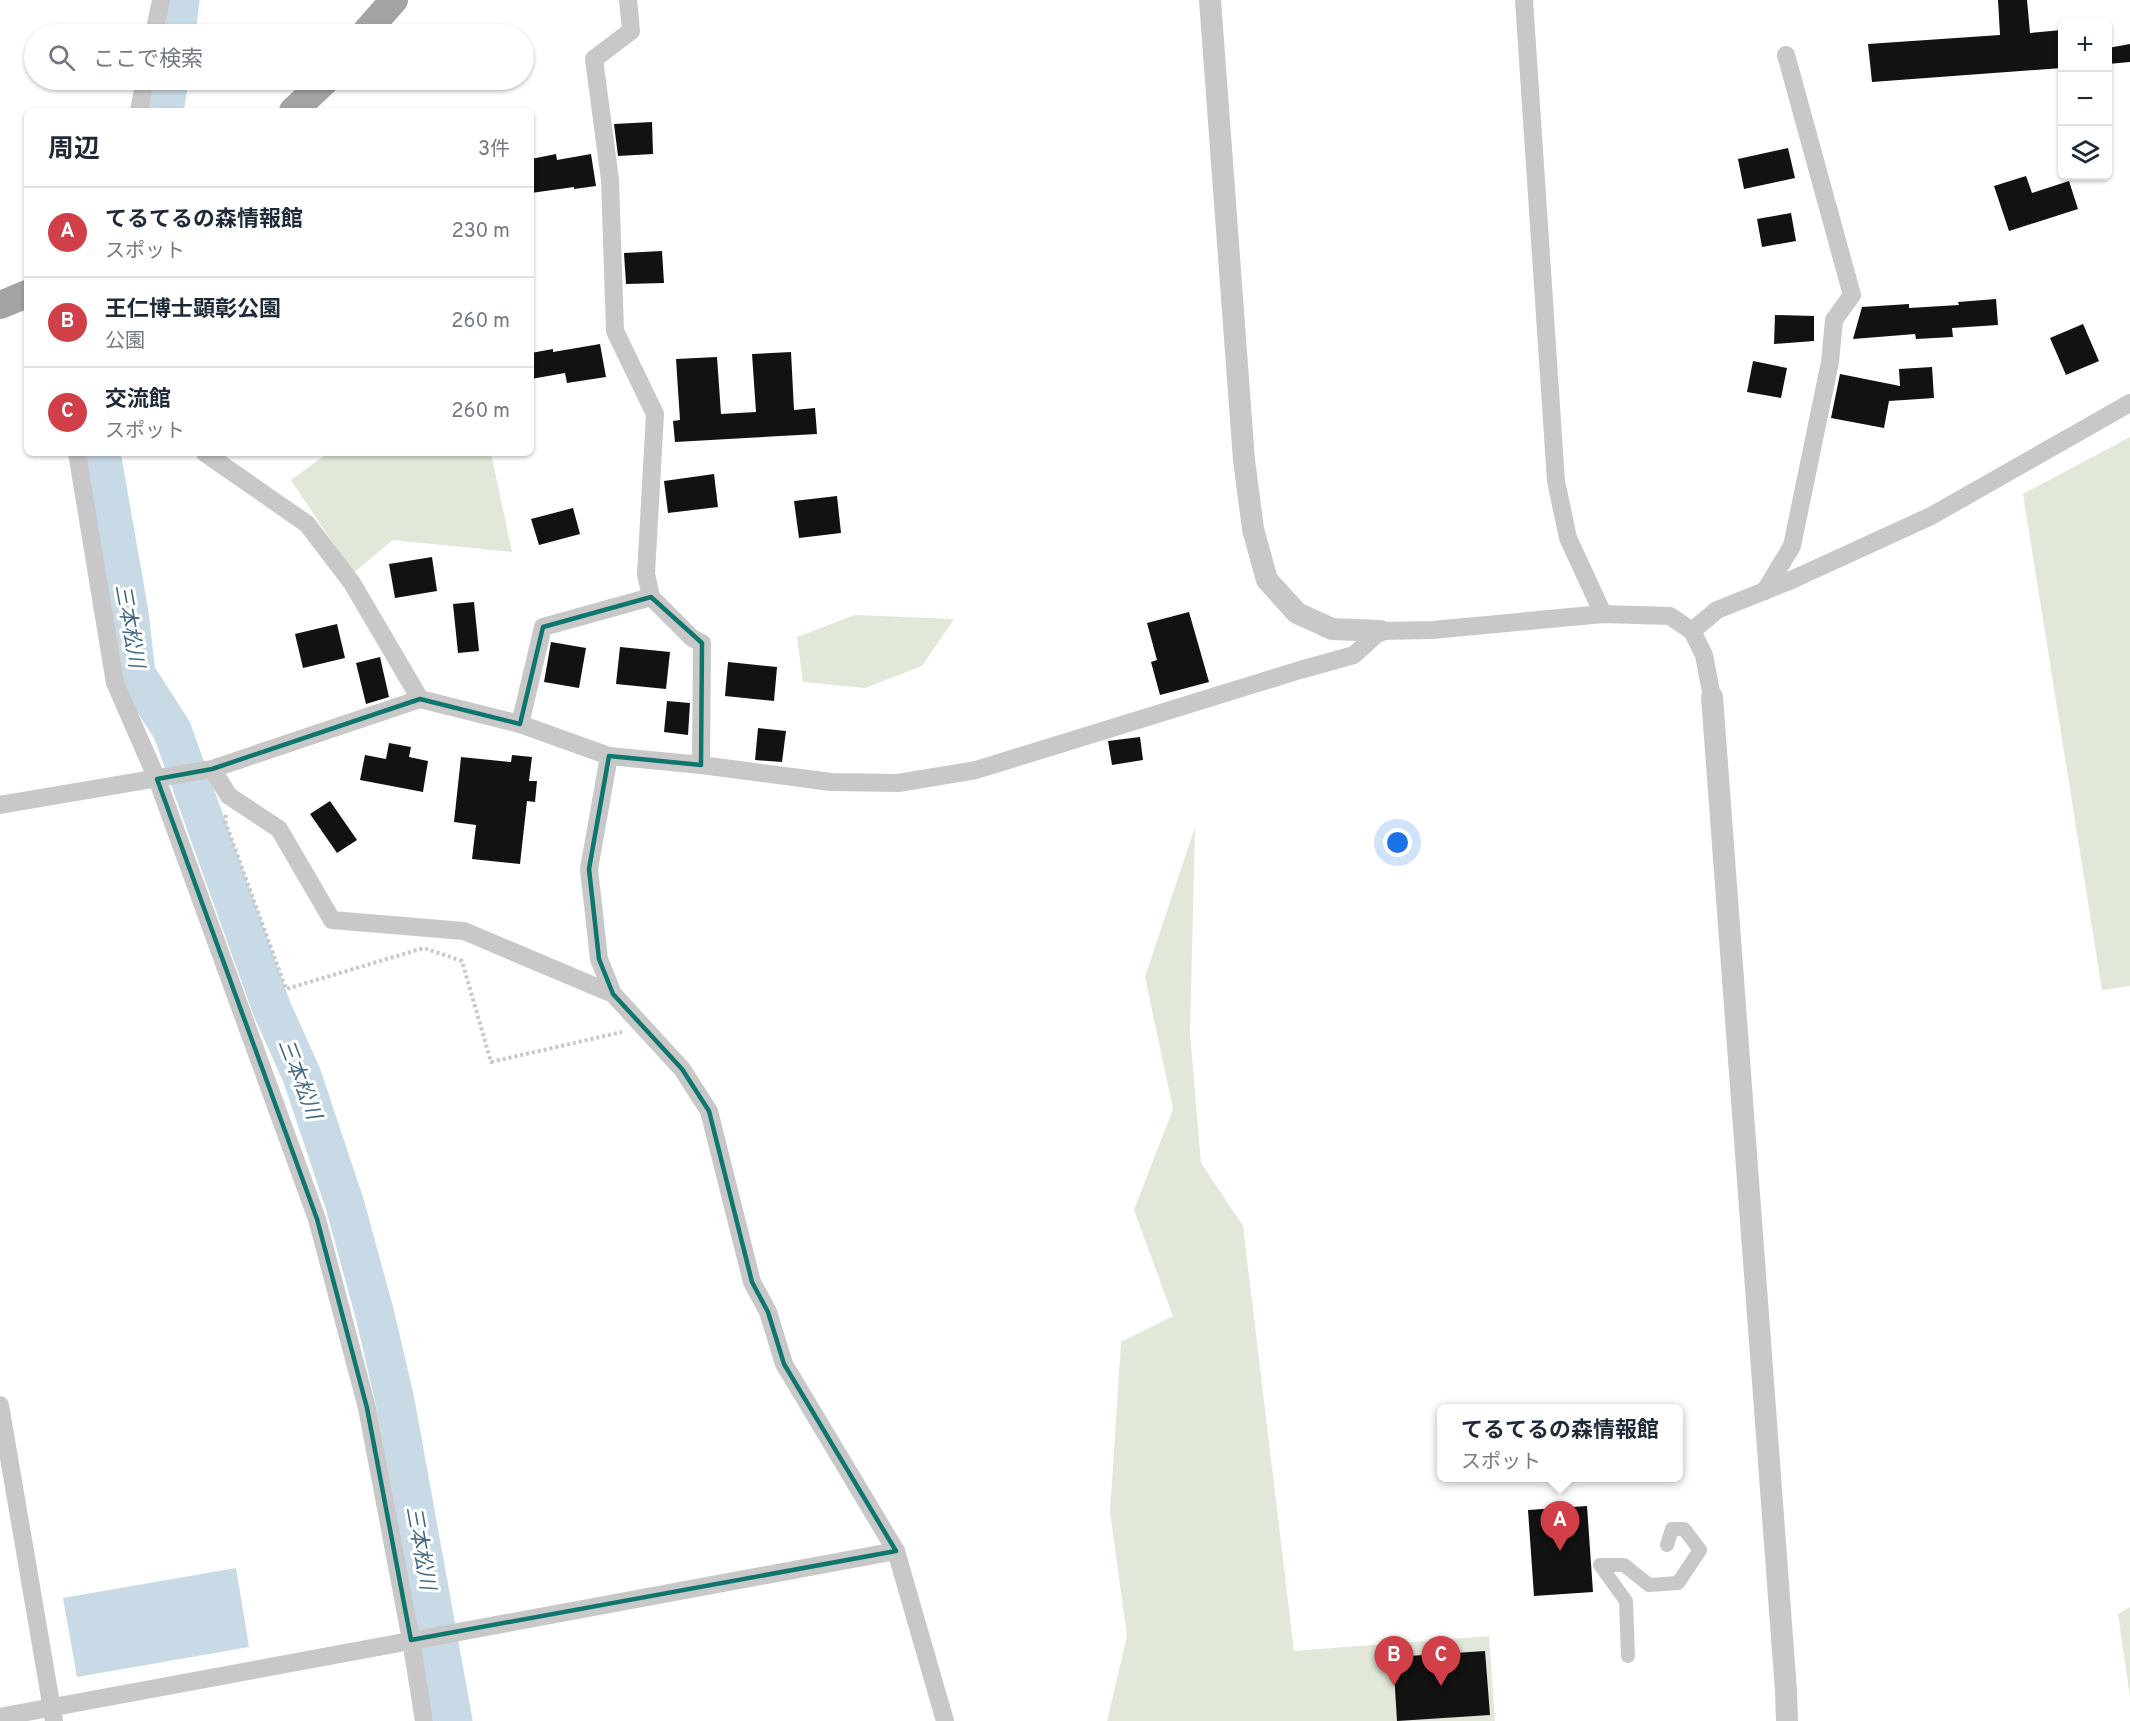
<!DOCTYPE html>
<html lang="ja">
<head>
<meta charset="utf-8">
<style>
	:root { --surface:#fff; --page:#f6f6f7; --text:#1f2937; --muted:#747a83; --line:#e0e1e3; --accent:#d13f49 }
	body { margin:0; font-family:Overpass,"Noto Sans JP",sans-serif; background:var(--page); color:var(--text) }
	.controls { position:absolute; right:18px; top:18px; display:grid; overflow:hidden; border-radius:9px; box-shadow:0 2px 4px #0004 }
	.controls button { width:54px; height:54px; display:grid; place-items:center; padding:0; border:0; border-bottom:2px solid var(--line); background:var(--surface); color:var(--text); font:30px sans-serif }
	.you { position:absolute; left:1398px; top:843px; width:21px; height:21px; margin:-15px; border:4px solid #fff; border-radius:50%; background:#1a73e8; box-shadow:0 0 0 9px #1a73e833 }
	.badge { display:grid; place-items:center; width:39px; height:39px; border-radius:50%; background:var(--accent); color:#fff; font-size:20px; font-weight:700 }
	.pin { position:absolute; translate:-50% -50px; filter:drop-shadow(0 2px 3px #0008) }
	.pin::after { content:''; position:absolute; top:32px; width:21px; height:18px; background:inherit; clip-path:polygon(0 0,100% 0,50% 100%) }
	.popup { position:absolute; left:1437px; top:1404px; width:246px; height:78px; box-sizing:border-box; display:grid; place-content:center; border-radius:9px; background:var(--surface); filter:drop-shadow(0 2px 4px #0005); font-size:20px; white-space:nowrap; color:var(--muted) }
	.popup b { font-size:22px; color:var(--text) }
	.popup::after { content:''; position:absolute; left:50%; top:100%; margin-left:-12px; border:12px solid transparent; border-top-color:var(--surface) }
	.list { margin:0; padding:0; list-style:none }
	h2 { display:flex; justify-content:space-between; align-items:center; height:78px; margin:0; padding:0 24px; font-size:26px }
	h2 small { font-size:20px; font-weight:400; color:var(--muted) }
	.list li { display:grid; grid-template-columns:39px 1fr auto; gap:18px; align-items:center; box-sizing:border-box; height:90px; padding:0 24px; border-top:2px solid var(--line) }
	.list b { display:block; font-size:22px; white-space:nowrap }
	.list p { margin:0; font-size:20px; white-space:nowrap; color:var(--muted) }
	.list em { font-size:20px; font-style:normal; color:var(--muted) }
	.icon { flex:none; width:33px; height:33px; fill:none; stroke:currentColor; stroke-width:2; stroke-linecap:round; stroke-linejoin:round }
	.map { position:relative; flex:none; width:2130px; height:1721px; overflow:hidden }
	.search { position:absolute; background:var(--surface); box-shadow:0 2px 4px #0004; left:24px; top:24px; width:510px; height:66px; display:flex; align-items:center; gap:15px; box-sizing:border-box; padding:0 21px; border-radius:33px; color:var(--muted); font-size:22px }
	.panel { position:absolute; background:var(--surface); box-shadow:0 2px 4px #0004; left:24px; top:108px; width:510px; height:348px; border-radius:9px }
	.map>svg:first-child { display:block }
	.green { fill:#e1e8da }
	.water { fill:#c8dae6 }
	.lines { fill:none; stroke-linecap:round; stroke-linejoin:round }
	.river { stroke:#c8dae6; stroke-width:39 }
	.building { fill:#121212 }
	.path { stroke:#c8c8c8; stroke-width:4; stroke-dasharray:3 3; stroke-linecap:butt }
	.pedestrian { stroke:#c8c8c8; stroke-width:14 }
	.minor { stroke:#c8c8c8; stroke-width:18 }
	.tertiary { stroke:#c8c8c8; stroke-width:22 }
	.primary { stroke:#a3a3a3; stroke-width:28 }
	.marked { fill:none; stroke:#0f766e; stroke-width:4.5; stroke-linejoin:round }
	.labels { text-anchor:middle; stroke-width:6; stroke-linejoin:round; paint-order:stroke }
	.water-label { font-size:21px; font-style:italic; fill:#436a84; stroke:#fff }
</style>
</head>
<body>
<div class="map">
<svg width="2130" height="1721" viewBox="0 0 2130 1721">
	<rect width="100%" height="100%" fill="#fff"/>
	<g class="green">
		<path d="M2130,437v549l-28,4 -79,-496z"/>
		<path d="M328,453h163l21,99 -119,-12 -40,33 -62,-93z"/>
		<path d="M855,615l99,4 -32,47 -57,22 -62,-6 -6,-45z"/>
		<path d="M1195,827l-5,206 11,130 42,63 51,425 195,-15 6,85h-388l20,-85 -17,-124 11,-170 52,-26 -39,-106 39,-101 -28,-132z"/>
		<path d="M2130,1607v90l-12,-83z"/>
	</g>
	<path class="water" d="M236,1568l13,79 -172,30 -14,-79z"/>
	<g class="lines">
		<g class="river">
			<path d="M176,34l4,-34"/>
			<path d="M164,111l5,-31"/>
			<path d="M101,453l28,160 7,61 36,56 100,279 30,67 43,129 30,110 20,86 58,320"/>
		</g>
	</g>
	<g class="building">
		<path d="M1998,0h29l3,33 32,-3v38l-190,14 -4,-38 132,-9z"/>
		<path d="M2130,44v18l-22,2v-16z"/>
		<path d="M652,122l1,32 -35,2 -4,-32z"/>
		<path d="M1788,148l7,30 -51,11 -6,-30z"/>
		<path d="M556,154l1,6 34,-6 5,32 -22,3v-2l-43,6v-34z"/>
		<path d="M2026,176l6,17 37,-12 9,28 -69,22 -15,-45z"/>
		<path d="M1791,213l5,28 -34,6 -5,-28z"/>
		<path d="M662,251l2,32 -38,1 -2,-31z"/>
		<path d="M1996,299l2,26 -46,3 1,9 -37,2 -1,-5 -62,5 9,-32 47,-3v4l50,-3 -1,-3z"/>
		<path d="M1775,315l39,1v25l-40,3z"/>
		<path d="M2083,324l16,37 -33,14 -16,-37z"/>
		<path d="M600,344l6,33 -39,6 -2,-10 -34,6v-26l22,-4v3z"/>
		<path d="M791,352l3,58 21,-2 2,26 -142,8 -2,-21 7,-1 -4,-61 41,-2 4,57 35,-2 -4,-58z"/>
		<path d="M1753,361l34,7 -6,30 -34,-6z"/>
		<path d="M1932,367l2,31 -45,3 -5,27 -53,-10 9,-44 60,12 -1,-17z"/>
		<path d="M714,474l4,33 -50,6 -4,-32z"/>
		<path d="M837,496l4,37 -42,5 -5,-37z"/>
		<path d="M573,508l7,26 -41,11 -8,-26z"/>
		<path d="M432,557l5,34 -42,7 -6,-34z"/>
		<path d="M474,602l5,49 -21,2 -5,-49z"/>
		<path d="M1189,612l20,70 -49,13 -9,-33 6,-2 -10,-37z"/>
		<path d="M337,624l8,34 -42,10 -8,-34z"/>
		<path d="M551,642l35,6 -7,40 -35,-6z"/>
		<path d="M620,647l50,5 -4,37 -50,-5z"/>
		<path d="M380,657l9,40 -23,7 -10,-41z"/>
		<path d="M728,662l49,5 -3,34 -49,-5z"/>
		<path d="M667,701l23,2 -2,32 -24,-3z"/>
		<path d="M758,728l28,3 -4,31 -27,-2z"/>
		<path d="M1140,737l3,23 -31,5 -4,-24z"/>
		<path d="M389,743l22,4 -2,10 19,4 -5,31 -63,-12 5,-25 21,4z"/>
		<path d="M512,755l20,2 -3,24h8l-2,21 -8,-1 -7,63 -48,-5 4,-34 -22,-3 7,-65 50,5z"/>
		<path d="M330,801l27,39 -20,13 -27,-39z"/>
		<path d="M1587,1506l6,86 -59,4 -6,-86z"/>
		<path d="M1485,1651l5,64 -93,6 -4,-64z"/>
	</g>
	<g class="lines">
		<path class="path" d="M226,815l-1,6 61,168 138,-41 38,13 29,101 131,-30"/>
		<path class="pedestrian" d="M1628,1656l-2,-55 -26,-36h24l25,20 29,-2 22,-33 -16,-21h-12l-5,16"/>
		<g class="minor">
			<path d="M628,0l3,31 -37,28 16,121 5,151 40,83 -9,160 5,23 41,41 10,5 -1,122"/>
			<path d="M1524,0l32,481 12,57 35,76"/>
			<path d="M154,34l7,-34"/>
			<path d="M139,111l6,-31"/>
			<path d="M77,453l38,230 42,96 160,440 50,189 44,232 13,81"/>
			<path d="M205,453l102,71 45,59 68,116 100,25 89,32 92,9 130,17 67,1 78,-13 324,-100 54,-15 26,-24 52,-1 171,-16 67,2 22,15 12,24 8,42"/>
			<path d="M1765,591l27,-45 38,-184 4,-42 18,-25 -66,-240"/>
			<path d="M1692,631l25,-21 70,-28 144,-66 199,-113"/>
			<path d="M520,724l23,-97 108,-30"/>
			<path d="M609,756l-20,113 10,90 14,35 69,75 27,42 43,171 16,30 16,52 112,187 49,170"/>
			<path d="M212,769l17,27 50,33 53,91 132,11 149,63"/>
			<path d="M0,805l212,-36 208,-70"/>
			<path d="M0,1405l54,316"/>
			<path d="M0,1717l896,-166"/>
		</g>
		<g class="tertiary">
			<path d="M1210,0l34,460 9,69 14,51 30,33 35,16 48,2"/>
			<path d="M1712,697l74,994 1,30"/>
		</g>
		<g class="primary">
			<path d="M364,34l30,-34"/>
			<path d="M293,111l33,-31"/>
			<path d="M0,305l27,-11"/>
		</g>
	</g>
	<path class="marked" d="M651,597l51,46 -1,122 -92,-9 -20,113 10,90 14,35 69,75 27,42 43,171 16,30 16,52 112,187 -485,89 -44,-232 -50,-189 -160,-440 55,-10 208,-70 100,25 23,-97z"/>
	<g class="labels">
		<g class="water-label">
			<text transform="translate(130 626) rotate(80)" y="7">三本松川</text>
			<text transform="translate(300 1079) rotate(69)" y="7">三本松川</text>
			<text transform="translate(421 1548) rotate(80)" y="7">三本松川</text>
		</g>
	</g>
</svg>
<div class="controls">
<button>+</button>
<button>−</button>
<button><svg class="icon" aria-label="layers" viewBox="0 0 24 24"><path d="M12 4l9 5-9 5-9-5zM3 14l9 5 9-5"/></svg></button>
</div>
<div class="you"></div>
<div class="pin badge" style="left:1560px;top:1551px">A</div>
<div class="popup"><b>てるてるの森情報館</b>スポット</div>
<div class="pin badge" style="left:1394px;top:1686px">B</div>
<div class="pin badge" style="left:1441px;top:1686px">C</div>
<div class="search"><svg class="icon" aria-label="search" viewBox="0 0 24 24"><circle cx="10" cy="10" r="6"/><path d="M15 15l6 6"/></svg>ここで検索</div>
<section class="panel">
<h2>周辺<small>3件</small></h2>
<ul class="list">
<li><span class="badge">A</span><div><b>てるてるの森情報館</b><p>スポット</p></div><em>230 m</em></li>
<li><span class="badge">B</span><div><b>王仁博士顕彰公園</b><p>公園</p></div><em>260 m</em></li>
<li><span class="badge">C</span><div><b>交流館</b><p>スポット</p></div><em>260 m</em></li>
</ul>
</section>
</div>
</body>
</html>
